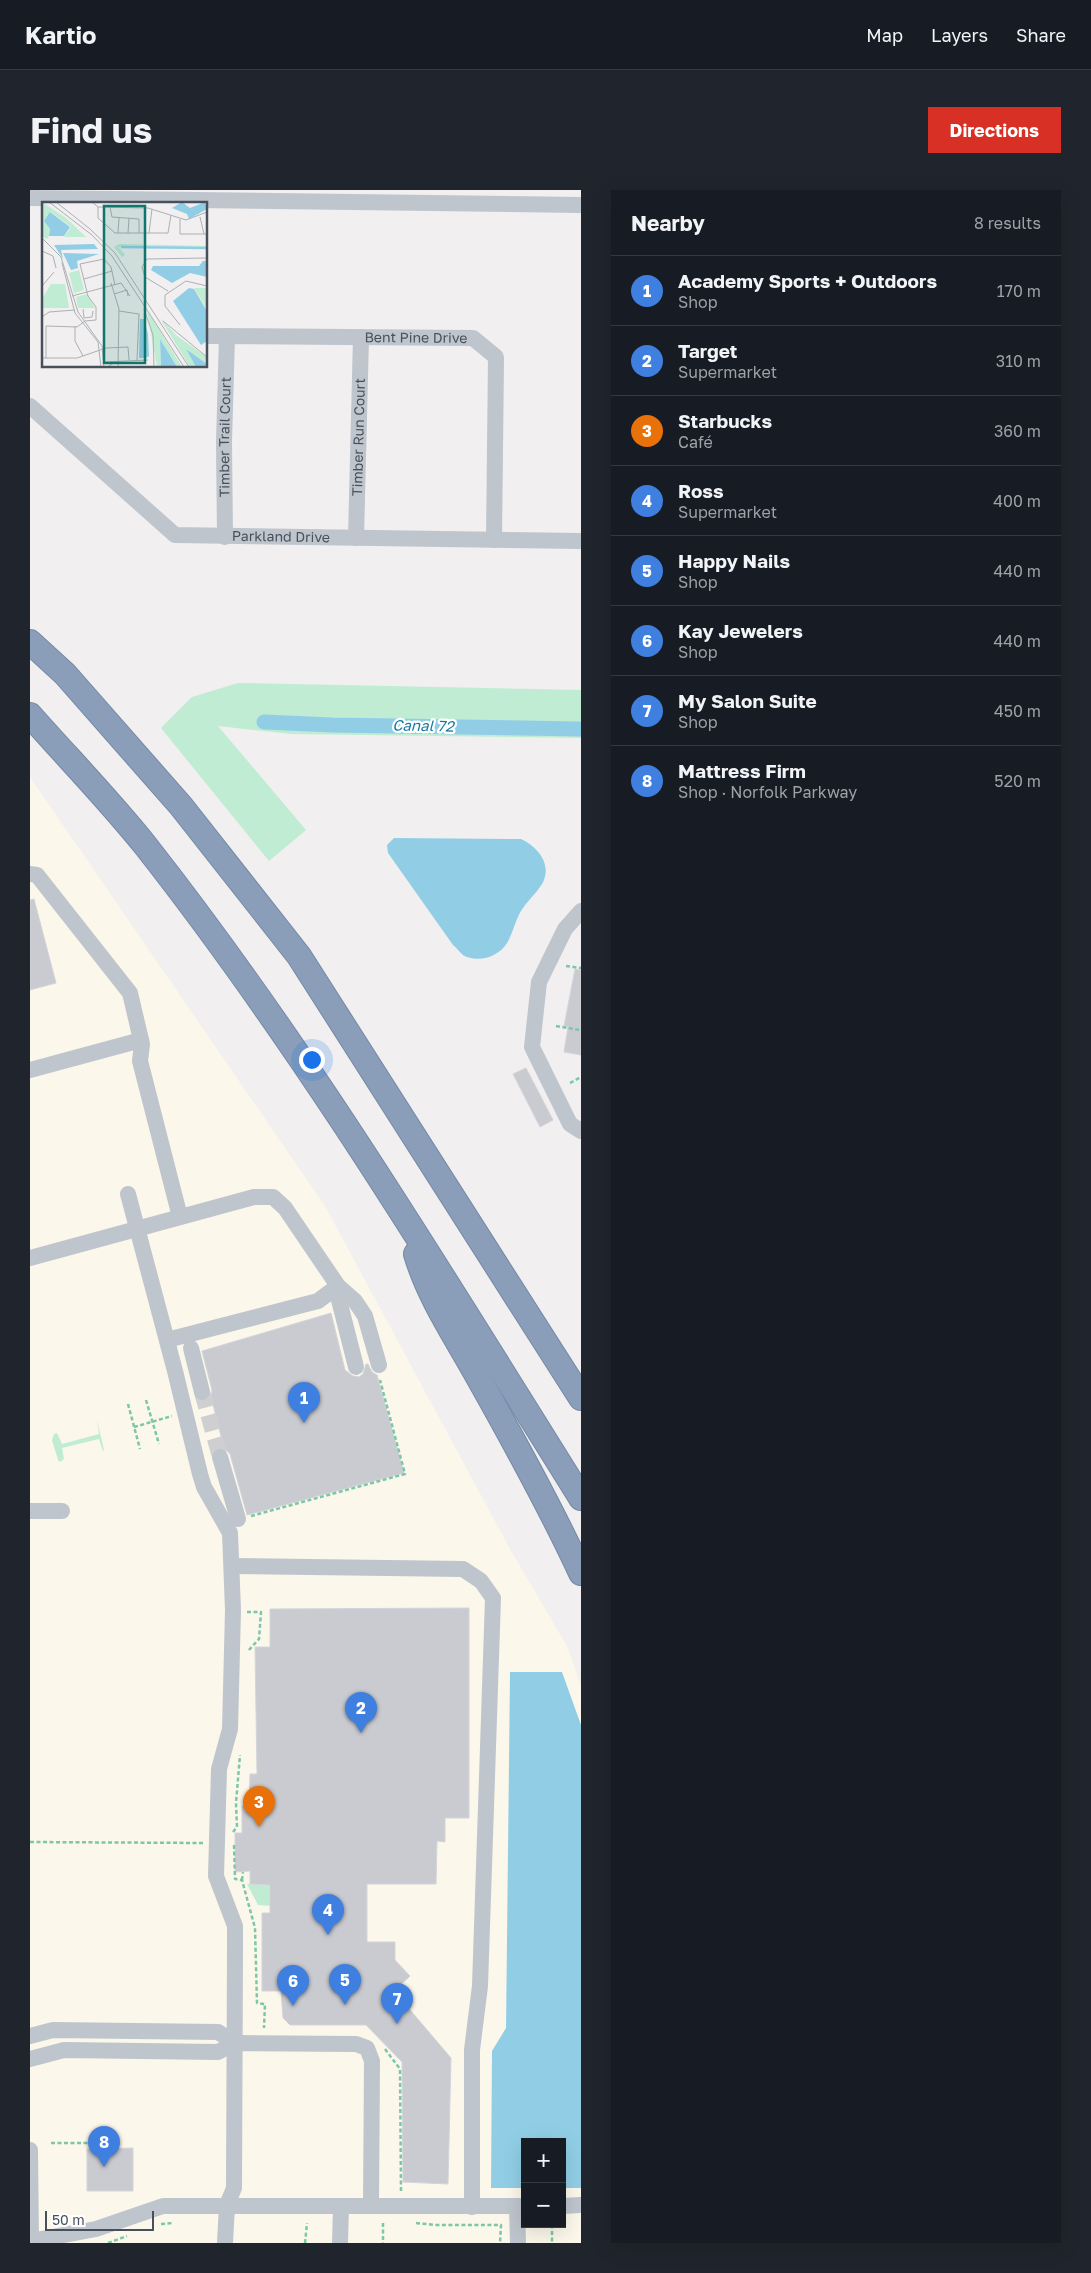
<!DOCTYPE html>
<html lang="en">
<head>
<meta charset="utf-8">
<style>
	:root { --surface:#171b24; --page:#20242c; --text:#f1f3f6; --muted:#9ea1a6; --line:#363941; --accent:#d93025 }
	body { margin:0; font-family:"Golos Text",sans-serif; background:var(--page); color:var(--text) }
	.controls { position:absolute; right:15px; bottom:15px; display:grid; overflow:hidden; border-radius:0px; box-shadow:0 5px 20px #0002 }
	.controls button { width:45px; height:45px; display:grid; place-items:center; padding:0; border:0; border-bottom:1px solid var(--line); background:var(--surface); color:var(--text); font:25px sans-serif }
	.scale { position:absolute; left:15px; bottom:12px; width:109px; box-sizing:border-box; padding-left:5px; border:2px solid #48515b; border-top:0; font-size:14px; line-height:18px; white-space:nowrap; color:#48515b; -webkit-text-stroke:4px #fff; paint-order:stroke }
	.you { position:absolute; left:281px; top:869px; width:18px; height:18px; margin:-12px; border:4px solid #fff; border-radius:50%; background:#1a73e8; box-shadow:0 0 0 8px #1a73e833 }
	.badge { display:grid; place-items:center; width:32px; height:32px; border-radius:50%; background:var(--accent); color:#fff; font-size:16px; font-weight:700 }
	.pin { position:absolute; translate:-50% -41px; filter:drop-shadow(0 1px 2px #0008) }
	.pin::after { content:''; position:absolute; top:26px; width:18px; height:15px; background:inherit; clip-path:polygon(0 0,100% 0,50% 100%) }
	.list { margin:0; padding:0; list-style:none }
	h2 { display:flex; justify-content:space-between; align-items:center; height:65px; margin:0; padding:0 20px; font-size:21px }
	h2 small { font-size:16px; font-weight:400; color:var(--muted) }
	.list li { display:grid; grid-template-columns:32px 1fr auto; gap:15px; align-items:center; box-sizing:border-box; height:70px; padding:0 20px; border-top:1px solid var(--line) }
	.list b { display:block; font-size:19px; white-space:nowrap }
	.list p { margin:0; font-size:16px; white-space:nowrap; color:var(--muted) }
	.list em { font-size:16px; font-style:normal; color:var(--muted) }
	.map { position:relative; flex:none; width:551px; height:2053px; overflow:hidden; border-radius:0px }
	header { display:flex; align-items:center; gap:30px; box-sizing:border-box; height:70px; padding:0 25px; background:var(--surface); border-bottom:1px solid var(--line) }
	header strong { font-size:24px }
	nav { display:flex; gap:28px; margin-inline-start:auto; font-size:18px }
	.intro { display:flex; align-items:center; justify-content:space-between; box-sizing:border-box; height:120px; padding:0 30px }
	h1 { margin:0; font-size:35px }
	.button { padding:12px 22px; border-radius:0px; background:var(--accent); color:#fff; font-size:18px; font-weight:700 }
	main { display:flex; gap:30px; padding:0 30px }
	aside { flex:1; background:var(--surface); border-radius:0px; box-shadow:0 5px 20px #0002 }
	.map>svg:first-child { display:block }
	.commercial { fill:#fbf7ea; fill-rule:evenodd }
	.green { fill:#c0ecd4 }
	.water { fill:#91cee6 }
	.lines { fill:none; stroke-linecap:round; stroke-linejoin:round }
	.canal { stroke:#91cee6; stroke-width:15 }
	.building { fill:#c9cbd1; stroke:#d3d5da }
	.minor-tunnel { stroke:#cfcfd1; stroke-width:16; stroke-dasharray:16 8; stroke-linecap:butt }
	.highway-casing { stroke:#7589a6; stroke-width:26 }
	.path { stroke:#7bc7a7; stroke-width:2.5; stroke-dasharray:4 2.5; stroke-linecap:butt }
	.minor { stroke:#bec5cd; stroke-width:16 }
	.highway { stroke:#8a9eba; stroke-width:24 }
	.labels { text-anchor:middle; stroke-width:4.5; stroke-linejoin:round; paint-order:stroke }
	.street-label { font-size:14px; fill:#48515b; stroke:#fff }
	.water-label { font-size:15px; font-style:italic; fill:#177aa0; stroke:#fff }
	.inset-river { fill:none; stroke:#91cee6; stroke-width:2.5 }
	.inset-road { fill:none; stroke:#adb0b4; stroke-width:1 }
	.view { fill:#0f766e; fill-opacity:0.15; stroke:#0f766e; stroke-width:2.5 }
	.inset-edge { fill:none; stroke:#48515b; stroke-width:2.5 }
</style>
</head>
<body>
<header>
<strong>Kartio</strong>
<nav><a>Map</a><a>Layers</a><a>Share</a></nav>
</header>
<div class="intro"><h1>Find us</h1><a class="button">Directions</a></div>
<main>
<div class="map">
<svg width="551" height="2053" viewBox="0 0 551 2053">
	<rect width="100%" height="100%" fill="#f1efef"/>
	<path class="commercial" d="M0,587l295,429 185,343 58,99 13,38v557h-551zM495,1952h37v82h-37z"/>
	<g class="green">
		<path d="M208,493l343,7v48l-290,-4 -73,-8 88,104 -37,31 -108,-133 31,-31z"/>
		<path d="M67,1230l7,30 -1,1 -4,-12 -37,9 2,11 -4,3 -2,-2 -6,-20 2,-6 3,-1 5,11 37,-10z"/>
		<path d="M217,1694l23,1v21l-12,-1z"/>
	</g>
	<g class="water">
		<path d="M364,648l127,1c17,8 32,26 21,45 -6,10 -15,17 -21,27 -6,10 -8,22 -14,32 -8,13 -25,19 -40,14 -5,-1 -10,-9 -14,-12l-65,-92 -1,-8z"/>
		<path d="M480,1482h52l19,53v463h-19v-46h-37v46h-34l1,-137 14,-23z"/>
	</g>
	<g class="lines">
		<path class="canal" d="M234,532l68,3 249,4"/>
	</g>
	<g class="building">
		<path d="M4,709l22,84 -26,7v-90z"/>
		<path d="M545,779l6,1v85l-17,-3 4,-25 -4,-1z"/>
		<path d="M496,878l27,52 -13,7 -27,-53z"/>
		<path d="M301,1123l14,57 8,6 6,1 4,-3 3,-10h2l4,8 5,3 27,98 -157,42 -17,-61 -6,-6 -13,-51 1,-7 -10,-39z"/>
		<path d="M439,1418v210h-24v24l-8,-1 -1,43h-69v58h28v18l15,16 -16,15 57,67 -3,126 -45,-2 -1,-120 -36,-37h-76l-7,-7 -2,-27h-19v-78h8v-28l-20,-1v-13l-15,1v-39h7v-27h7l1,-32h7l-2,-127h15v-38z"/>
		<path d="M103,1958v43h-46v-42z"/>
	</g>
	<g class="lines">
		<path class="minor-tunnel" d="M172,1202l18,65"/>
		<defs>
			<g id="highway">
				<path d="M0,452l35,32 116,132 118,150 282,442"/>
				<path d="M0,525c38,43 79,85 115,130 162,206 297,431 436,653"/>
				<path d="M386,1064c13,44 40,83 62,123 36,64 72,129 103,196"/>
			</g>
		</defs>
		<use href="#highway" class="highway-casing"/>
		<g class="path">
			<path d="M536,776l15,2"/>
			<path d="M526,836l24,4"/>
			<path d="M540,893l11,-6"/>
			<path d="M116,1210l13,44"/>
			<path d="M98,1214l12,45"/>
			<path d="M104,1237l38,-11"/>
			<path d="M221,1326l154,-42 -25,-94"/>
			<path d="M217,1422h14l-2,27 -11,12"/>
			<path d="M203,1642l4,-5 -1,-24 4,-48"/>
			<path d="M0,1652l173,1"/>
			<path d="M204,1655l1,34 7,1 13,48 2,75 8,1 -1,24"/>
			<path d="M212,1690l1,-8"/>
			<path d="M355,1859l15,20 1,122"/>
			<path d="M21,1953h59v6"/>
			<path d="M353,2033v20"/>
			<path d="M386,2033l19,2h66l-1,18"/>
			<path d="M131,2034l12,-1"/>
			<path d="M502,2035h20v18"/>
			<path d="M78,2053l19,-7"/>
			<path d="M275,2053l2,-20"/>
		</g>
		<g class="minor">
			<path d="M0,8l551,7"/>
			<path id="s1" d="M176,146l267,2 23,19 -2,183"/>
			<path id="s2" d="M0,216l145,129 406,6"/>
			<path id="s3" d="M195,347l-1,-95 3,-106"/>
			<path id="s4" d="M326,348l5,-201"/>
			<path d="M0,684l7,1 93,118 12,51 -2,17 40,156"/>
			<path d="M551,721l-16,18 -26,53 -7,65 38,77 11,7"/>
			<path d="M0,880l111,-30"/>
			<path d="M98,1004l47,177 25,103 4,13 26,46 3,77 -3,119 -11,40 -3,107 19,50v26l-1,236 -7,17 -2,38"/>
			<path d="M0,1068l224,-61h19l12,11 53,78 17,15 10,15 14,49"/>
			<path d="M308,1096l1,14 17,67"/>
			<path d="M137,1150l151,-39 20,-15"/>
			<path d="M161,1158l11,44"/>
			<path d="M190,1267l18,62"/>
			<path d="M0,1321h32"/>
			<path d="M202,1376l231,3 18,12 12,17 -13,388 -8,64v157"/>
			<path d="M0,1846l23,-6 165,2 17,11"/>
			<path d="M0,1869l34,-9 154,2 17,-9 121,1 11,4 5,13 -1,145"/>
			<path d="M0,1960l1,93"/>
			<path d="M532,2016l19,-1"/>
			<path d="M487,2017l1,36"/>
			<path d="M1,2051l65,-12 67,-23h362"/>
			<path d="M310,2053l1,-37"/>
		</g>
		<use href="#highway" class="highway"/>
	</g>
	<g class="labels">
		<g class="street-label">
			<text dy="5" stroke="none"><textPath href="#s1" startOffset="210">Bent Pine Drive</textPath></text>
			<text dy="5" stroke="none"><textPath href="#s3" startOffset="100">Timber Trail Court</textPath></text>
			<text dy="5" stroke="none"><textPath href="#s4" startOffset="101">Timber Run Court</textPath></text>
			<text dy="5" stroke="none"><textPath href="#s2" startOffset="300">Parkland Drive</textPath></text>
		</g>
		<g class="water-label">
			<text transform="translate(393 536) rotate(1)" y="5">Canal 72</text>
		</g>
	</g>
	<g transform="translate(12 12)">
		<rect width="165" height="165" fill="#f1efef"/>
		<path d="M0,0l24,16 20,19h-22l7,-10 -20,-15 -7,9 6,8 -1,7 -2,3 -5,-3zM77,42l88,2v3l-88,-2 6,8 -3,2 -8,-10zM37,68l5,20 -10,3 -5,-20zM9,82h14l4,24h-27v-9zM152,86h13v21zM45,92l8,14h-17l-2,-11zM105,108l35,57h-5l-17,-28 1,28h-4zM118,116l17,18 30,21v7l-21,-15 10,18h-6z" fill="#c0ecd4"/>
		<path d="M140,0l8,6 15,-6 2,7 -18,10 -2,-5 -15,-6zM8,10l20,15 -6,9h-15l1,-7 -6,-8zM52,42l4,5 -37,1 2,9 -9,-14zM21,51l35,1h1l-22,7 1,7 -7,2zM161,59h4v16l-17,-4 -18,10 -21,-13 2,-4h46zM147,86l5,1 13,22v30l-6,4 -28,-44zM98,117h4l4,15 1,22 -3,2h-7zM118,137l17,28h-16zM144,147l21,15v3h-11z" fill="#91cee6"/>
		<path class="inset-river" d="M79,45l86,1"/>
		<path class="inset-road" d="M7,0l43,33 20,21 72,111M14,0l34,27 25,24 74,114M50,0l6,5 50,1 38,12 21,-8M56,5v11l17,15h53l3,-18M68,5l2,10 27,2v14M158,15l4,17M138,17v15h27M76,31l1,-15M86,31l1,-15M107,31l3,-24M0,36l19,19 17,55 24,34 2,21M0,49l11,5 3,12M20,61l13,50 23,29 3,25M42,77l28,-8M69,81l8,26 -1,58M0,84l12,-14M126,89l-23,-14 -3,-10 5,-8 60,-1M72,92l13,-4 1,6M30,94l49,-13 9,13M41,107l1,9 8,-1 1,-6M102,107l9,26 1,32M77,109l20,3 -2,46M0,115l7,-5 26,-2M121,119l44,36M138,123l-15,-19v-11l21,-14 21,5M33,124v15l8,15M0,156h35l29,-10 22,-1 1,13M4,156v-32l31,1 8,-6 11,-1v-13l-8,-11 -8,-32 24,-5 7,8 4,18M62,160l44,-2M65,165l7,-4h27"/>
		<path class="view" d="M62,4h41v157h-41z"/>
		<rect width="165" height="165" class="inset-edge"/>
	</g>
</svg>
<div class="controls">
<button>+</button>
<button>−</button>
</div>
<div class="scale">50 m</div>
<div class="you"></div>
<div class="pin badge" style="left:274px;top:1233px;background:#3f7fe0">1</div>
<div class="pin badge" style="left:331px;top:1543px;background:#3f7fe0">2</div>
<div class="pin badge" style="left:229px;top:1637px;background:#e8710a">3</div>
<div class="pin badge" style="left:298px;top:1745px;background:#3f7fe0">4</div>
<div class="pin badge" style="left:315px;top:1815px;background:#3f7fe0">5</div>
<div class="pin badge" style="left:263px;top:1816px;background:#3f7fe0">6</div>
<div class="pin badge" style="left:367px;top:1834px;background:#3f7fe0">7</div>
<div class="pin badge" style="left:74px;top:1977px;background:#3f7fe0">8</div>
</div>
<aside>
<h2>Nearby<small>8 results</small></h2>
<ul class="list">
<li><span class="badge" style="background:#3f7fe0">1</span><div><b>Academy Sports + Outdoors</b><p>Shop</p></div><em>170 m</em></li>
<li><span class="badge" style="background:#3f7fe0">2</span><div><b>Target</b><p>Supermarket</p></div><em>310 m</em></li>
<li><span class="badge" style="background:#e8710a">3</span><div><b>Starbucks</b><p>Café</p></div><em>360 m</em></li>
<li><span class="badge" style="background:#3f7fe0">4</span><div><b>Ross</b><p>Supermarket</p></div><em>400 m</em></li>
<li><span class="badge" style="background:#3f7fe0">5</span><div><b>Happy Nails</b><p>Shop</p></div><em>440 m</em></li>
<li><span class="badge" style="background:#3f7fe0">6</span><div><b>Kay Jewelers</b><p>Shop</p></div><em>440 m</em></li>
<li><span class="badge" style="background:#3f7fe0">7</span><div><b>My Salon Suite</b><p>Shop</p></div><em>450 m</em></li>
<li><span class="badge" style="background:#3f7fe0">8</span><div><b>Mattress Firm</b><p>Shop · Norfolk Parkway</p></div><em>520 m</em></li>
</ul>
</aside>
</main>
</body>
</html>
